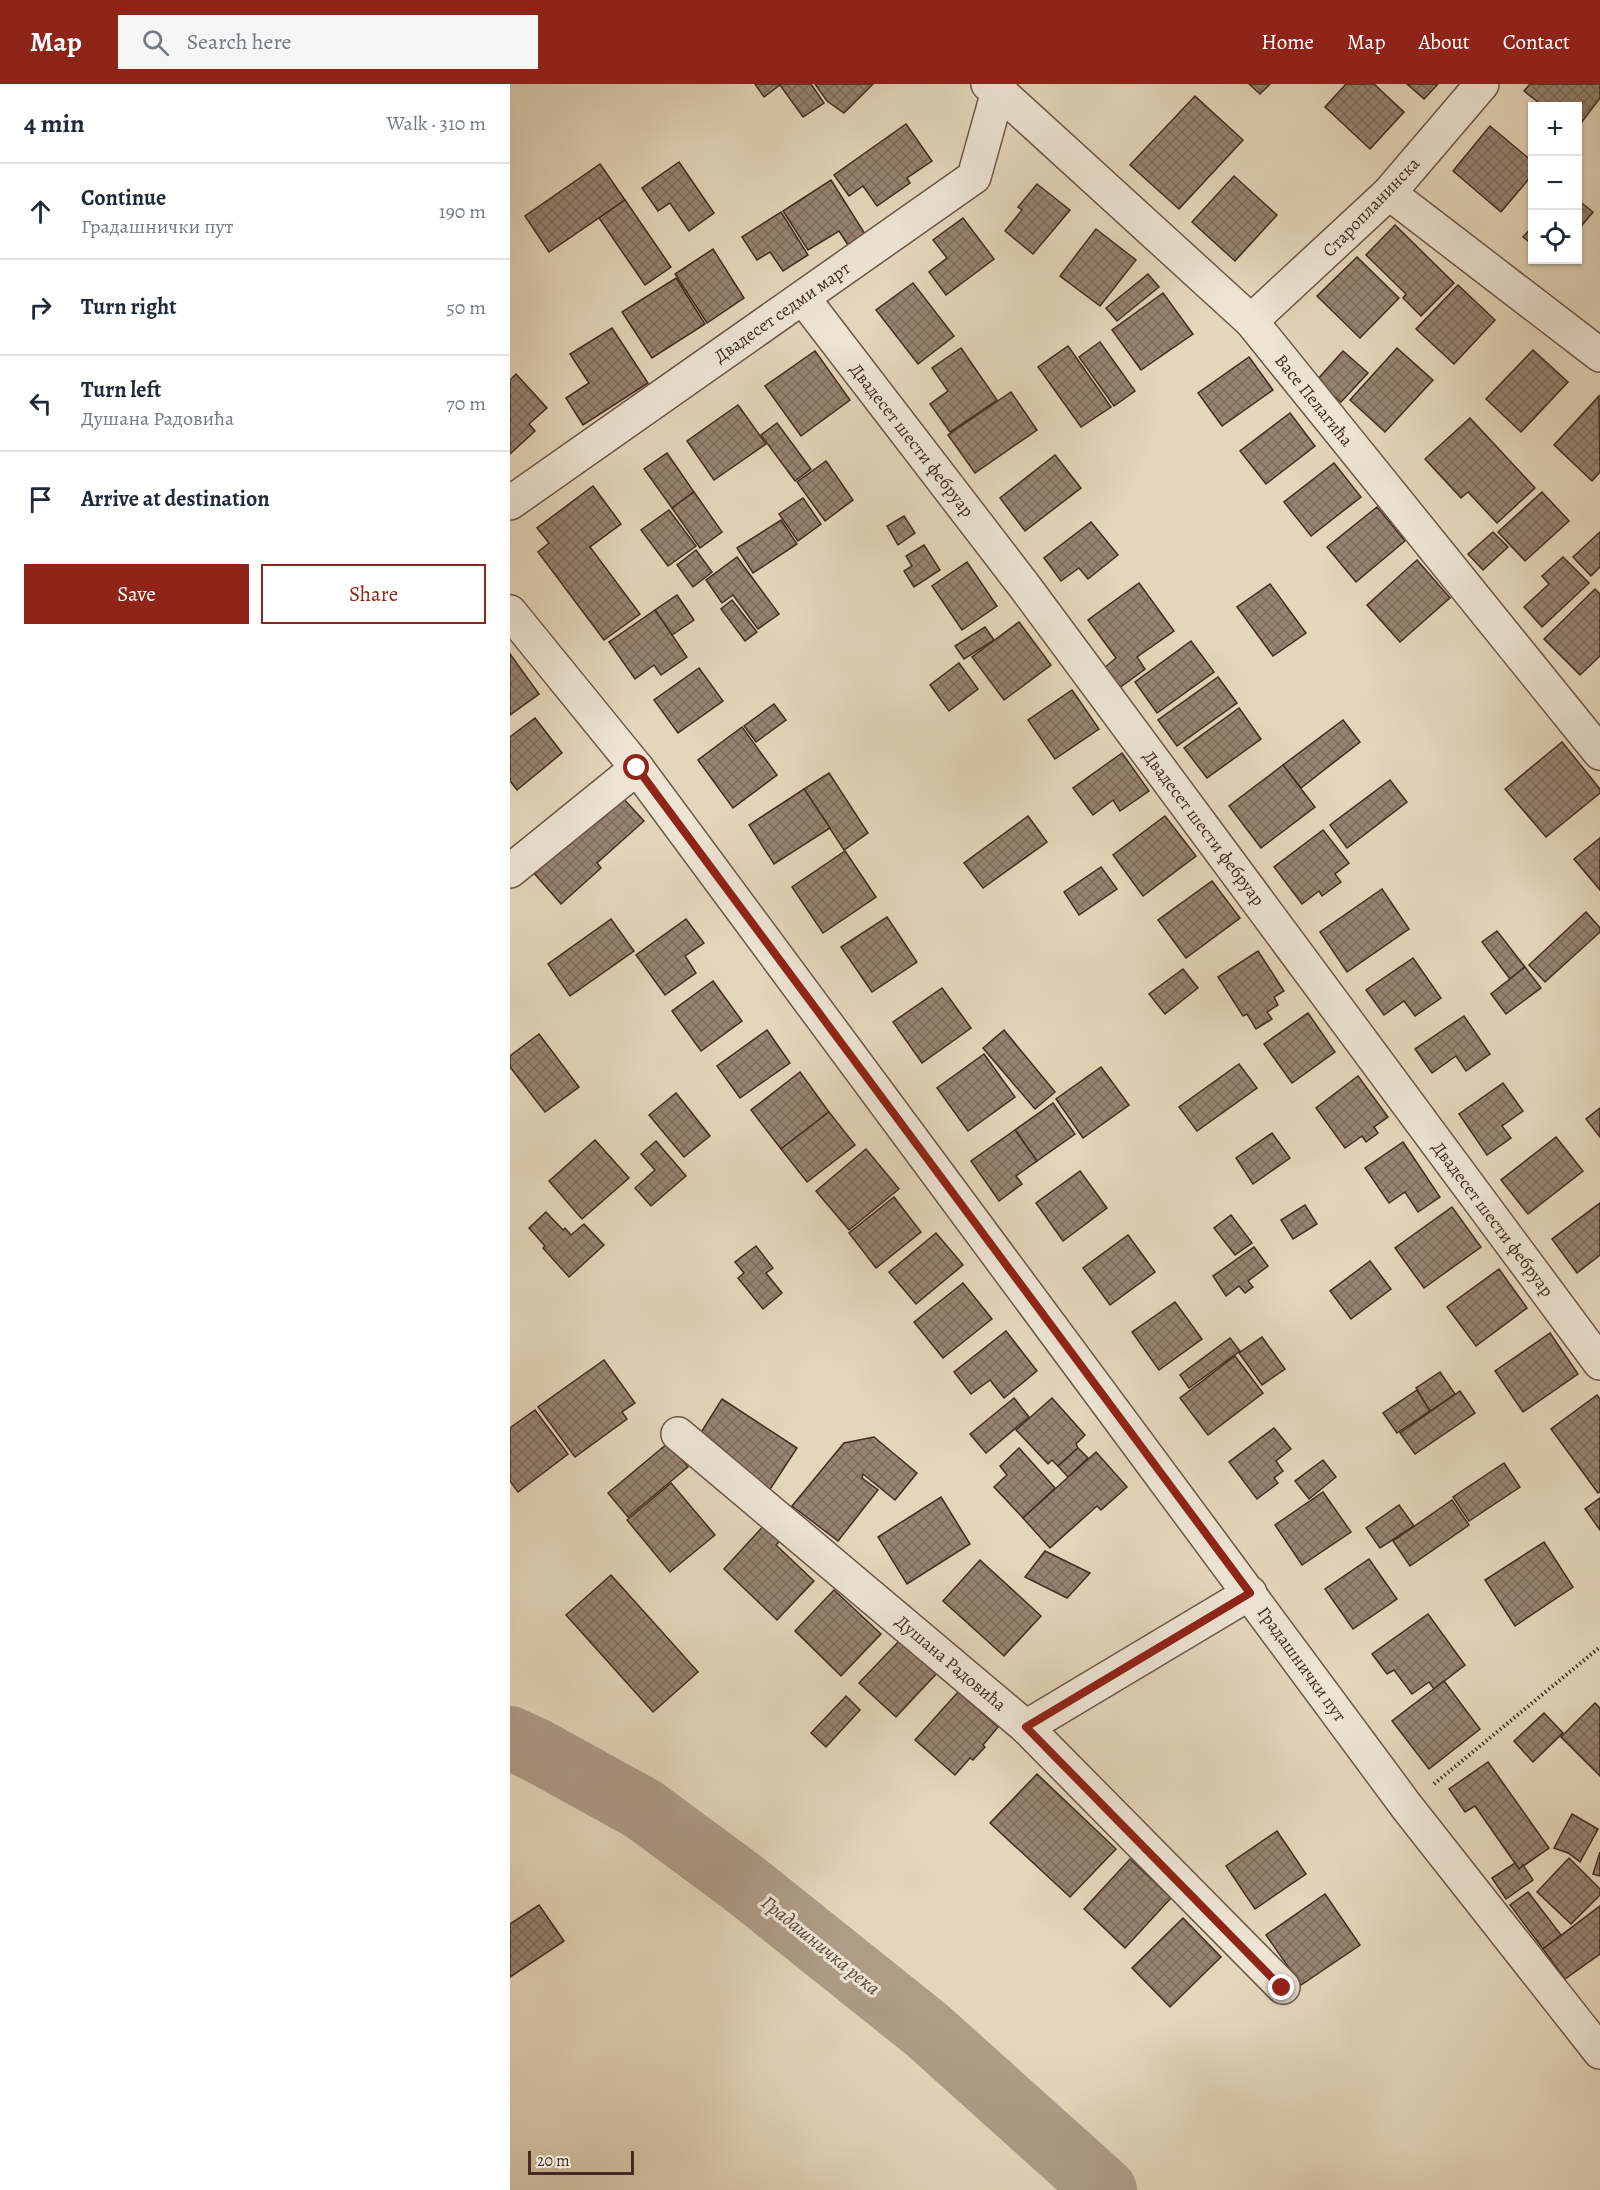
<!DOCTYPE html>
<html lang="en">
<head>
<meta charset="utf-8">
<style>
	:root { --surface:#fff; --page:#f6f6f7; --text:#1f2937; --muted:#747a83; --line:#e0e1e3; --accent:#8f2418 }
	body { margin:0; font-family:Alegreya,serif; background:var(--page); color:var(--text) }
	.controls { position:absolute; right:18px; top:18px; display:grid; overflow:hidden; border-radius:0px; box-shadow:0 2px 4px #0004 }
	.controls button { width:54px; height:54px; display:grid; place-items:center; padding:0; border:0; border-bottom:2px solid var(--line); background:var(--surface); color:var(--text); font:30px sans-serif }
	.scale { position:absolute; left:18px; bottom:15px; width:106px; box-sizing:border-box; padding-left:6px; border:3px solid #442c21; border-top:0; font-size:16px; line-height:21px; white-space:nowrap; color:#442c21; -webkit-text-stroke:4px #ede4d3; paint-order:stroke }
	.stop { position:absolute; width:18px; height:18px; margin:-14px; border:4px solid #8f2418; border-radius:50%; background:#fff }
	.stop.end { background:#8f2418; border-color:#fff; box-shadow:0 2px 6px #0008 }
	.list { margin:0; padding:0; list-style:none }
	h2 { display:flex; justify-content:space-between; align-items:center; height:78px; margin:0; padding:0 24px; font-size:26px }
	h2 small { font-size:20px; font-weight:400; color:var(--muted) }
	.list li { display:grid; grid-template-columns:39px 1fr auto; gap:18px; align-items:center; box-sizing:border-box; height:96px; padding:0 24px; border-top:2px solid var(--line) }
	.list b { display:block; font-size:22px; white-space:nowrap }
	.list p { margin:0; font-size:20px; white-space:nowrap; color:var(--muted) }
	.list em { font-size:20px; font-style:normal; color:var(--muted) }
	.actions { display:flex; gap:12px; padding:18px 24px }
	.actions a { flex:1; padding:14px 0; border:2px solid var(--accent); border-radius:0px; text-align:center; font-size:21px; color:var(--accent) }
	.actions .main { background:var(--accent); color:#fff }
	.icon { flex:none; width:33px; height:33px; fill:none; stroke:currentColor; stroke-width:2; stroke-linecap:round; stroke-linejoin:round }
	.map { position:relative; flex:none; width:1090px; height:2106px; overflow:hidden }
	header { display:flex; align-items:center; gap:36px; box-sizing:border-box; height:84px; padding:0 30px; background:var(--accent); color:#fff }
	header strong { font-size:28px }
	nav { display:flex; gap:33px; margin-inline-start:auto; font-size:21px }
	.search { width:420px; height:54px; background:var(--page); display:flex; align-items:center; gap:15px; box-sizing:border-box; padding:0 21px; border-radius:0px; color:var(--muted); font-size:22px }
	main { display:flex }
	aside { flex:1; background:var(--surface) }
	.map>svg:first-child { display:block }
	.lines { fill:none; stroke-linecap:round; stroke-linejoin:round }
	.river { stroke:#ae9c87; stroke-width:64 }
	.building { fill:url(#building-cross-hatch); stroke:#442c21; stroke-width:1.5 }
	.minor-casing { stroke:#6c5648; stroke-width:36 }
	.path { stroke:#442c21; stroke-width:4; stroke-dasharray:1.5 3; stroke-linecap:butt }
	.minor { stroke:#ede4d3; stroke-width:33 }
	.route { stroke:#8f2418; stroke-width:8 }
	.labels { text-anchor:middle; stroke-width:6; stroke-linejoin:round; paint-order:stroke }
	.street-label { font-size:18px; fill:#442c21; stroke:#ede4d3 }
	.water-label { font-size:20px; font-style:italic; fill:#5e483a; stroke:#ede4d3 }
</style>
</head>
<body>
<header>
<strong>Map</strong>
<div class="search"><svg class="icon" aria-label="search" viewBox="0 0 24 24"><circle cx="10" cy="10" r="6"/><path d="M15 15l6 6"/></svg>Search here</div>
<nav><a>Home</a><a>Map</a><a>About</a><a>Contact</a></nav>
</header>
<main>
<aside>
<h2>4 min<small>Walk · 310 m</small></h2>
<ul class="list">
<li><svg class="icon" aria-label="ahead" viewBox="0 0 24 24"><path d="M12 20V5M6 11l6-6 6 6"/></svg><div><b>Continue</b><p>Градашнички пут</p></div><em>190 m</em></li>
<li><svg class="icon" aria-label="right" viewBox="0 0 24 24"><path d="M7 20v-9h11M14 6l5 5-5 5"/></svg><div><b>Turn right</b></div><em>50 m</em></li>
<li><svg class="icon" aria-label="left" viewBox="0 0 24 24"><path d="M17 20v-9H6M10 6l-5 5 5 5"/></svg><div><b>Turn left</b><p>Душана Радовића</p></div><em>70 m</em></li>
<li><svg class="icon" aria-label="arrive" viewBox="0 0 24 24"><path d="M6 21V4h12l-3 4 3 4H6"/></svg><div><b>Arrive at destination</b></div></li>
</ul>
<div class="actions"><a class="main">Save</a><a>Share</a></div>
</aside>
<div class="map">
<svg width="1090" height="2106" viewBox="0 0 1090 2106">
	<defs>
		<pattern id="building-cross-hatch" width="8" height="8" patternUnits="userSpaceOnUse" patternTransform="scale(1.5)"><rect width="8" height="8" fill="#978471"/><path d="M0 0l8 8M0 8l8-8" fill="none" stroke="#7d6c5c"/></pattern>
	</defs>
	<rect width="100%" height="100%" fill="#e4d6bb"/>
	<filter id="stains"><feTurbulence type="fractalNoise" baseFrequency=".00333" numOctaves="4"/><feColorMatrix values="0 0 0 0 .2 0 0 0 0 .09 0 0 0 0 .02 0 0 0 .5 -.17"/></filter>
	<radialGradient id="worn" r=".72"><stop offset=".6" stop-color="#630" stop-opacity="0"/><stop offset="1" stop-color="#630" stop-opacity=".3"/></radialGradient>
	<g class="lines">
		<path class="river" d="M0,1654l26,12 107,59 99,73 185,148 178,160"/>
	</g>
	<g class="building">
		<path d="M245,0h56l13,19 -21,14 -23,-32 -16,12z"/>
		<path d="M305,0h58l-29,29 -17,-12z"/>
		<path d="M739,0h21l-10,10z"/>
		<path d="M836,0h28l30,28 -34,37 -45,-42z"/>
		<path d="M897,0h31l-14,15z"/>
		<path d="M1020,0h70v14l-22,29v-21h-35l-19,-15z"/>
		<path d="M685,12l48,44 -64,69 -49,-44z"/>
		<path d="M396,40l26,37 -25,17 3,5 -33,23 -14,-20 -14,10 -15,-21z"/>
		<path d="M980,42l43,36v12l-32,38 -48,-41z"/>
		<path d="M169,78l35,51 -25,18 -19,-28 -12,8 -16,-23z"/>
		<path d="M90,80l25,36 -76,52 -24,-36z"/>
		<path d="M724,92l43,39 -42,46 -43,-39z"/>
		<path d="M321,96l34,54 -17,11 -9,-14 -31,19 -25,-39z"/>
		<path d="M527,100l33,26 -37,44 -28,-23 17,-21 -4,-3z"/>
		<path d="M115,116l46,67 -26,18 -46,-67z"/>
		<path d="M1068,116l15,12 -15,18z"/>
		<path d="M271,128l27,43 -25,16 -13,-19 -13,8 -15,-23z"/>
		<path d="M453,134l31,41 -48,36 -17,-23 18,-14 -14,-18z"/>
		<path d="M885,141l59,58 -33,33 -18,-18 3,-4 -40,-39z"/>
		<path d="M1023,142v19l-10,-8z"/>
		<path d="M586,145l40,31 -36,46 -40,-30z"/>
		<path d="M203,165l31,49 -37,25 -32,-49z"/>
		<path d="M847,173l42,41 -39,40 -43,-42z"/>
		<path d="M638,190l11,13 -42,34 -11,-13z"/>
		<path d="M166,194l29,46 -53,34 -30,-46z"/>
		<path d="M403,199l41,53 -36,28 -42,-54z"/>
		<path d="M948,201l37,35 -41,44 -38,-35z"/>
		<path d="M653,209l30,41 -52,36 -29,-40z"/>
		<path d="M102,244l36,55 -65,42 -17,-27 23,-15 -19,-29z"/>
		<path d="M590,258l35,49 -21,15 -35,-49z"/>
		<path d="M558,262l43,61 -30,20 -43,-60z"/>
		<path d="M451,264l36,52 -47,32 -20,-28 18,-13 -16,-23z"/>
		<path d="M887,264l36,32 -48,52 -35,-32z"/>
		<path d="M1023,266l35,32 -47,50 -35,-33z"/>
		<path d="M305,267l35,49 -49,36 -36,-50z"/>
		<path d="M833,267l25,22 -27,29 -25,-21z"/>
		<path d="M739,273l24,33 -51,36 -24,-33z"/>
		<path d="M6,290l31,34 -18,16 6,7 -25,23v-74z"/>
		<path d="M501,308l26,38 -62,43 -27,-38z"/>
		<path d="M1089,312l1,76 -8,9 -38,-36z"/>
		<path d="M228,321l28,39 -52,36 -27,-39z"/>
		<path d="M780,329l25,33 -49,38 -26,-33z"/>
		<path d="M960,334l65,70 -38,35 -29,-31 -7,6 -36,-39z"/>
		<path d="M267,339l34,46 -16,12 -34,-46z"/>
		<path d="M157,369l27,39 -22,16 -28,-39z"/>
		<path d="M545,371l26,33 -56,43 -25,-33z"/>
		<path d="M316,377l27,39 -28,21 -28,-39z"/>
		<path d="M824,379l27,34 -50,39 -27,-34z"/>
		<path d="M83,402l28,38 -31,23 50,67 -36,26 -66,-88 11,-9 -12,-15z"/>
		<path d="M184,408l28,40 -22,16 -28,-40z"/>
		<path d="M1032,408l27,29 -44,40 -27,-29z"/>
		<path d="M293,414l18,26 -23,17 -19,-27z"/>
		<path d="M867,423l28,34 -49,41 -29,-35z"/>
		<path d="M159,426l27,36 -28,20 -27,-36z"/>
		<path d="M394,432l11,17 -17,12 -11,-19z"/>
		<path d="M271,436l16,24 -44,29 -16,-25z"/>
		<path d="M581,438l27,33 -30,24 -9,-11 -18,13 -17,-23z"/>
		<path d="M983,448l15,15 -25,23 -15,-16z"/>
		<path d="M1090,448v35l-9,9 -18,-19z"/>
		<path d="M414,461l16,25 -26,17 -10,-16 8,-5 -6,-10z"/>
		<path d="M186,466l16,22 -19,15 -16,-22z"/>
		<path d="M227,473l42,57 -21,15 -25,-34 -11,8 -16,-23z"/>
		<path d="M1053,473l26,26 -47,44 -18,-20 25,-23 -7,-8z"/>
		<path d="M907,476l33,38 -50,44 -33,-37z"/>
		<path d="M457,478l30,44 -35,24 -30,-44z"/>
		<path d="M629,499l35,48 -37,26 8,12 -27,20 -15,-20 13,-11 -28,-38z"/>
		<path d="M760,500l36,49 -33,23 -36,-49z"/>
		<path d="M1085,505l5,5v62l-20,19 -36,-36z"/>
		<path d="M167,511l17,25 -22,15 -17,-25z"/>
		<path d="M222,516l25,32 -12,9 -24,-32z"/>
		<path d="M145,526l32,47 -26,18 -7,-10 -19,14 -26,-37z"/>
		<path d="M509,538l32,43 -47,35 -32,-43z"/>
		<path d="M475,543l9,13 -30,19 -9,-13z"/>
		<path d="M681,557l23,31 -57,41 -22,-31z"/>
		<path d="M0,570l29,40 -29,21z"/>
		<path d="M449,579l19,26 -29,22 -19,-26z"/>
		<path d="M189,584l24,33 -45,32 -24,-33z"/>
		<path d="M708,593l19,26 -60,43 -19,-26z"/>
		<path d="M562,606l27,39 -44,30 -27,-39z"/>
		<path d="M264,620l12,16 -30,22 -12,-16z"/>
		<path d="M729,624l22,31 -54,39 -23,-30z"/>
		<path d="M25,634l27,35 -45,37 -7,-9v-44z"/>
		<path d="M833,636l17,22 -59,46 -18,-23z"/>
		<path d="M232,643l35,48 -44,33 -35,-48z"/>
		<path d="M1052,658l38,47v4l-54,44 -41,-48z"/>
		<path d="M612,669l27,38 -29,20 -7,-11 -20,15 -20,-27z"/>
		<path d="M773,681l32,42 -54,41 -32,-42z"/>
		<path d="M319,689l39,60 -24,17 -40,-61z"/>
		<path d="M880,696l17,22 -60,46 -17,-23z"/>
		<path d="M294,705l26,39 -56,36 -25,-39z"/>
		<path d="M110,711l24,26 -47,42 4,5 -40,36 -28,-32z"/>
		<path d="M518,732l19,26 -64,46 -19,-25z"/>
		<path d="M655,732l31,40 -53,40 -30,-41z"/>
		<path d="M813,746l26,33 -14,11 6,8 -19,14 -3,-5 -17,13 -28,-37z"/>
		<path d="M1090,754v52l-26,-31z"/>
		<path d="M335,767l31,46 -53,36 -31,-46z"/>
		<path d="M591,783l16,22 -38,26 -15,-23z"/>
		<path d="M702,797l28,37 -54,40 -28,-38z"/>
		<path d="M872,805l27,40 -62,43 -27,-40z"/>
		<path d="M1076,828l14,16v4l-55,50 -16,-17z"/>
		<path d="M377,833l30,45 -45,30 -31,-45z"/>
		<path d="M101,835l23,32 -64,45 -22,-32z"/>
		<path d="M176,835l18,24 -19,13 11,17 -31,22 -29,-40z"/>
		<path d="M987,847l28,36 -15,12 -28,-37z"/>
		<path d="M748,867l26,40 -10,6 4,8 -11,7 5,7 -16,10 -9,-15 -4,2 -25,-39z"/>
		<path d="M903,874l28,40 -26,18 -11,-15 -20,14 -18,-25z"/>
		<path d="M1015,883l16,21 -35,26 -15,-20z"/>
		<path d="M673,885l15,19 -33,26 -16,-20z"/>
		<path d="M203,897l29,40 -41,30 -29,-40z"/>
		<path d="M432,904l29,40 -49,35 -29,-41z"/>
		<path d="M798,929l27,39 -43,31 -28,-39z"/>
		<path d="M954,932l26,38 -24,17 -10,-15 -24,17 -17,-24z"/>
		<path d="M257,946l23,33 -50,35 -23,-32z"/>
		<path d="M494,946l51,62 -20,17 -52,-61z"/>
		<path d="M29,950l40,53 -34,25 -35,-45v-11z"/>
		<path d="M474,970l31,43 -47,34 -31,-43z"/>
		<path d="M729,980l18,24 -60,43 -18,-24z"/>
		<path d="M591,983l28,38 -46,33 -27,-39z"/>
		<path d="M290,988l29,40 -48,37 -30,-39z"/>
		<path d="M848,992l30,41 -14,10 4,6 -12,9 -4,-6 -17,12 -29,-40z"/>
		<path d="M993,999l20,28 -21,15 9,12 -24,17 -28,-41z"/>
		<path d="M166,1009l34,43 -26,21 -35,-42z"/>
		<path d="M543,1019l22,31 -38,27 -22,-31z"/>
		<path d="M1090,1024v29l-14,-18z"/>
		<path d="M319,1028l26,33 -48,37 -26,-33z"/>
		<path d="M505,1046l22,31 -21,15 6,8 -23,17 -28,-40z"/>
		<path d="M762,1049l18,25 -37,26 -17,-26z"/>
		<path d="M1046,1053l27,34 -55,43 -27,-34z"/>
		<path d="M85,1056l34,38 -47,41 -33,-38z"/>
		<path d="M146,1057l30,35 -35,30 -16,-18 20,-18 -14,-16z"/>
		<path d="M893,1058l37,55 -22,15 -13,-20 -16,11 -24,-35z"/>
		<path d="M356,1065l33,40 -50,41 -33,-39z"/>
		<path d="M570,1087l27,37 -44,33 -27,-38z"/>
		<path d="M384,1113l27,35 -45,36 -27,-35z"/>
		<path d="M1090,1119v52l-23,18 -25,-34z"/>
		<path d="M795,1121l12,19 -24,15 -12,-19z"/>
		<path d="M942,1123l29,40 -57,41 -29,-40z"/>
		<path d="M36,1128l17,18 2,-2 6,7 13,-11 20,21 -35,32 -26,-29 2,-2 -16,-18z"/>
		<path d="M721,1131l21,28 -17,12 -21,-27z"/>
		<path d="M426,1149l27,32 -47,39 -27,-32z"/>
		<path d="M618,1151l27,37 -45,33 -27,-37z"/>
		<path d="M246,1162l17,22 -7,5 16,20 -19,16 -25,-31 6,-5 -9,-11z"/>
		<path d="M744,1163l14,19 -20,15 5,6 -8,6 -6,-7 -13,10 -13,-20z"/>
		<path d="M860,1177l21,28 -40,30 -21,-28z"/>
		<path d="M989,1185l28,39 -51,38 -29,-39z"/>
		<path d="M453,1199l29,36 -49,39 -29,-36z"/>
		<path d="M665,1218l27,37 -43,31 -27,-38z"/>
		<path d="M496,1247l31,40 -33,27 -14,-18 -19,14 -17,-22z"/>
		<path d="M1040,1249l28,41 -55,38 -28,-41z"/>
		<path d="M752,1253l23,32 -23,16 -23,-32z"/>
		<path d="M720,1254l10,13 -51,37 -9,-13z"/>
		<path d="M725,1272l28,37 -55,42 -28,-37z"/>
		<path d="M94,1276l31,43 -13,9 5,7 -52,38 -37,-50z"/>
		<path d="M930,1288l15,22 -25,17 -14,-23z"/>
		<path d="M907,1306l13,21 -33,22 -14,-20z"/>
		<path d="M950,1307l15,22 -60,41 -15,-21z"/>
		<path d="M1087,1311l3,4v93l-2,1 -47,-64z"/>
		<path d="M504,1314l15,19 -43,36 -16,-19z"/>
		<path d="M542,1314l33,37 -9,9 2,4 -20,18 -6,-6 -4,4 -32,-34z"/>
		<path d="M212,1315l75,49 -28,43 -74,-49z"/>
		<path d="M25,1326l33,44 -50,38 -8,-11v-53z"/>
		<path d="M764,1344l17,21 -15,12 7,10 -9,7 4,5 -21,16 -28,-37z"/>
		<path d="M364,1353l43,36 -22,27 -32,-26 -1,4 16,12 -40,51 -46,-35 52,-63z"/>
		<path d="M158,1359l20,24 -60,50 -20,-24z"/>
		<path d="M509,1364l36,40 -32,30 -29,-31 13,-12 -7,-9z"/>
		<path d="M568,1364l10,10 -20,19 -10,-11z"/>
		<path d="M586,1368l31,35 -26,23 -4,-4 -47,42 -27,-30z"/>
		<path d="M813,1376l13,17 -27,22 -14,-18z"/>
		<path d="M994,1379l16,24 -51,34 -16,-24z"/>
		<path d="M161,1399l44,52 -45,37 -43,-52z"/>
		<path d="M813,1408l28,40 -49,33 -27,-40z"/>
		<path d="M431,1413l29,47 -63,40 -29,-47z"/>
		<path d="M1090,1414v32l-15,-21z"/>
		<path d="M942,1416l17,25 -59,41 -17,-25z"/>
		<path d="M889,1421l15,21 -34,22 -14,-20z"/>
		<path d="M258,1437l16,15 -8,9 38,36 -37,39 -53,-51z"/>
		<path d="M1034,1458l29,45 -58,39 -30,-46z"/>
		<path d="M535,1467l45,22 -23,25 -42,-21z"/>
		<path d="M859,1475l28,40 -44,30 -28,-40z"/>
		<path d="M470,1476l61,56 -37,40 -61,-55z"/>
		<path d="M101,1491l87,97 -45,40 -87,-97z"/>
		<path d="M324,1506l47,44 -40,42 -46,-45z"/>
		<path d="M918,1530l37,51 -31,24 -5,-7 -17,12 -18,-24 -7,4 -15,-20z"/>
		<path d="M392,1554l36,34 -42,45 -37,-34z"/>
		<path d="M934,1597l36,48 -51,40 -37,-48z"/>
		<path d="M448,1608l40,35 -15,18 2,2 -12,13 -3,-2 -15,17 -40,-35z"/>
		<path d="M336,1612l14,14 -34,37 -15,-14z"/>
		<path d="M1085,1619l5,5v68l-39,-39z"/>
		<path d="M1034,1629l19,20 -30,29 -19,-21z"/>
		<path d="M978,1678l61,86 -30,21 -44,-63 -10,6 -16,-23z"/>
		<path d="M527,1690l79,75 -46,48 -80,-74z"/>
		<path d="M1062,1730l26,15 -18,33 -12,-9 -14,-5z"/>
		<path d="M767,1747l29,43 -51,35 -29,-43z"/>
		<path d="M1090,1768v24l-7,-2z"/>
		<path d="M1059,1774l31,31v6l-29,29 -34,-32z"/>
		<path d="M620,1775l41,39 -46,50 -41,-39z"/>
		<path d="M1005,1779l4,6 4,-4 10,15 -27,19 -14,-21z"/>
		<path d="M1018,1808l33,43 -18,14 -33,-44z"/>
		<path d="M815,1810l35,51 -59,40 -35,-50z"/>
		<path d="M29,1821l25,36 -54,36v-53z"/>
		<path d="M1090,1822v48l-35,25 -22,-30z"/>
		<path d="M673,1834l38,39 -51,50 -38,-39z"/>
	</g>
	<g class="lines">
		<defs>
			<g id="minor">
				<path d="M478,0l11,7 252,230 349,432"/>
				<path d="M879,109l211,162"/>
				<path d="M293,214l222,289 575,776"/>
				<path d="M741,237l138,-128 93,-109"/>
				<path d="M0,419l464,-326 26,-93"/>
				<path d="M0,528l127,156 770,1039 193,245"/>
				<path d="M0,787l127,-103"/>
				<path d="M168,1350l348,293 257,260"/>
				<path d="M516,1643l224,-134"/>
			</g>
		</defs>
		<use href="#minor" class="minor-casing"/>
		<path class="path" d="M924,1700l166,-137"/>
		<use href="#minor" class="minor"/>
	</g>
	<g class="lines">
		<path class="route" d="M127,684l613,825 -224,134 256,261"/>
	</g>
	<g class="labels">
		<g class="street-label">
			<text transform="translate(861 123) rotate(-46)" y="6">Старопланинска</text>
			<text transform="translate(272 228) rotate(-35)" y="6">Двадесет седми март</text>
			<text transform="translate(804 316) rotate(51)" y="6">Васе Пелагића</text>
			<text transform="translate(402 356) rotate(52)" y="6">Двадесет шести фебруар</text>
			<text transform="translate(694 744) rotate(53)" y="6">Двадесет шести фебруар</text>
			<text transform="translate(983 1135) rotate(53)" y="6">Двадесет шести фебруар</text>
			<text transform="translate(441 1579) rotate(40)" y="6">Душана Радовића</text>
			<text transform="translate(792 1580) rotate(54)" y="6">Градашнички пут</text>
		</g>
		<g class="water-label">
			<text transform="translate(311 1861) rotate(39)" y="7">Градашничка река</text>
		</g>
	</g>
	<rect width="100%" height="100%" filter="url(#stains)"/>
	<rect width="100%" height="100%" fill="url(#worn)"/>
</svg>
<div class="controls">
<button>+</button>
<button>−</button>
<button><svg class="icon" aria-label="locate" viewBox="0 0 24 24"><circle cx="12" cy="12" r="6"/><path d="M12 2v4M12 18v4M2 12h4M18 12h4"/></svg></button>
</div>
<div class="scale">20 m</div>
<div class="stop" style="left:127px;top:684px"></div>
<div class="stop end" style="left:772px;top:1904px"></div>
</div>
</main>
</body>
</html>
